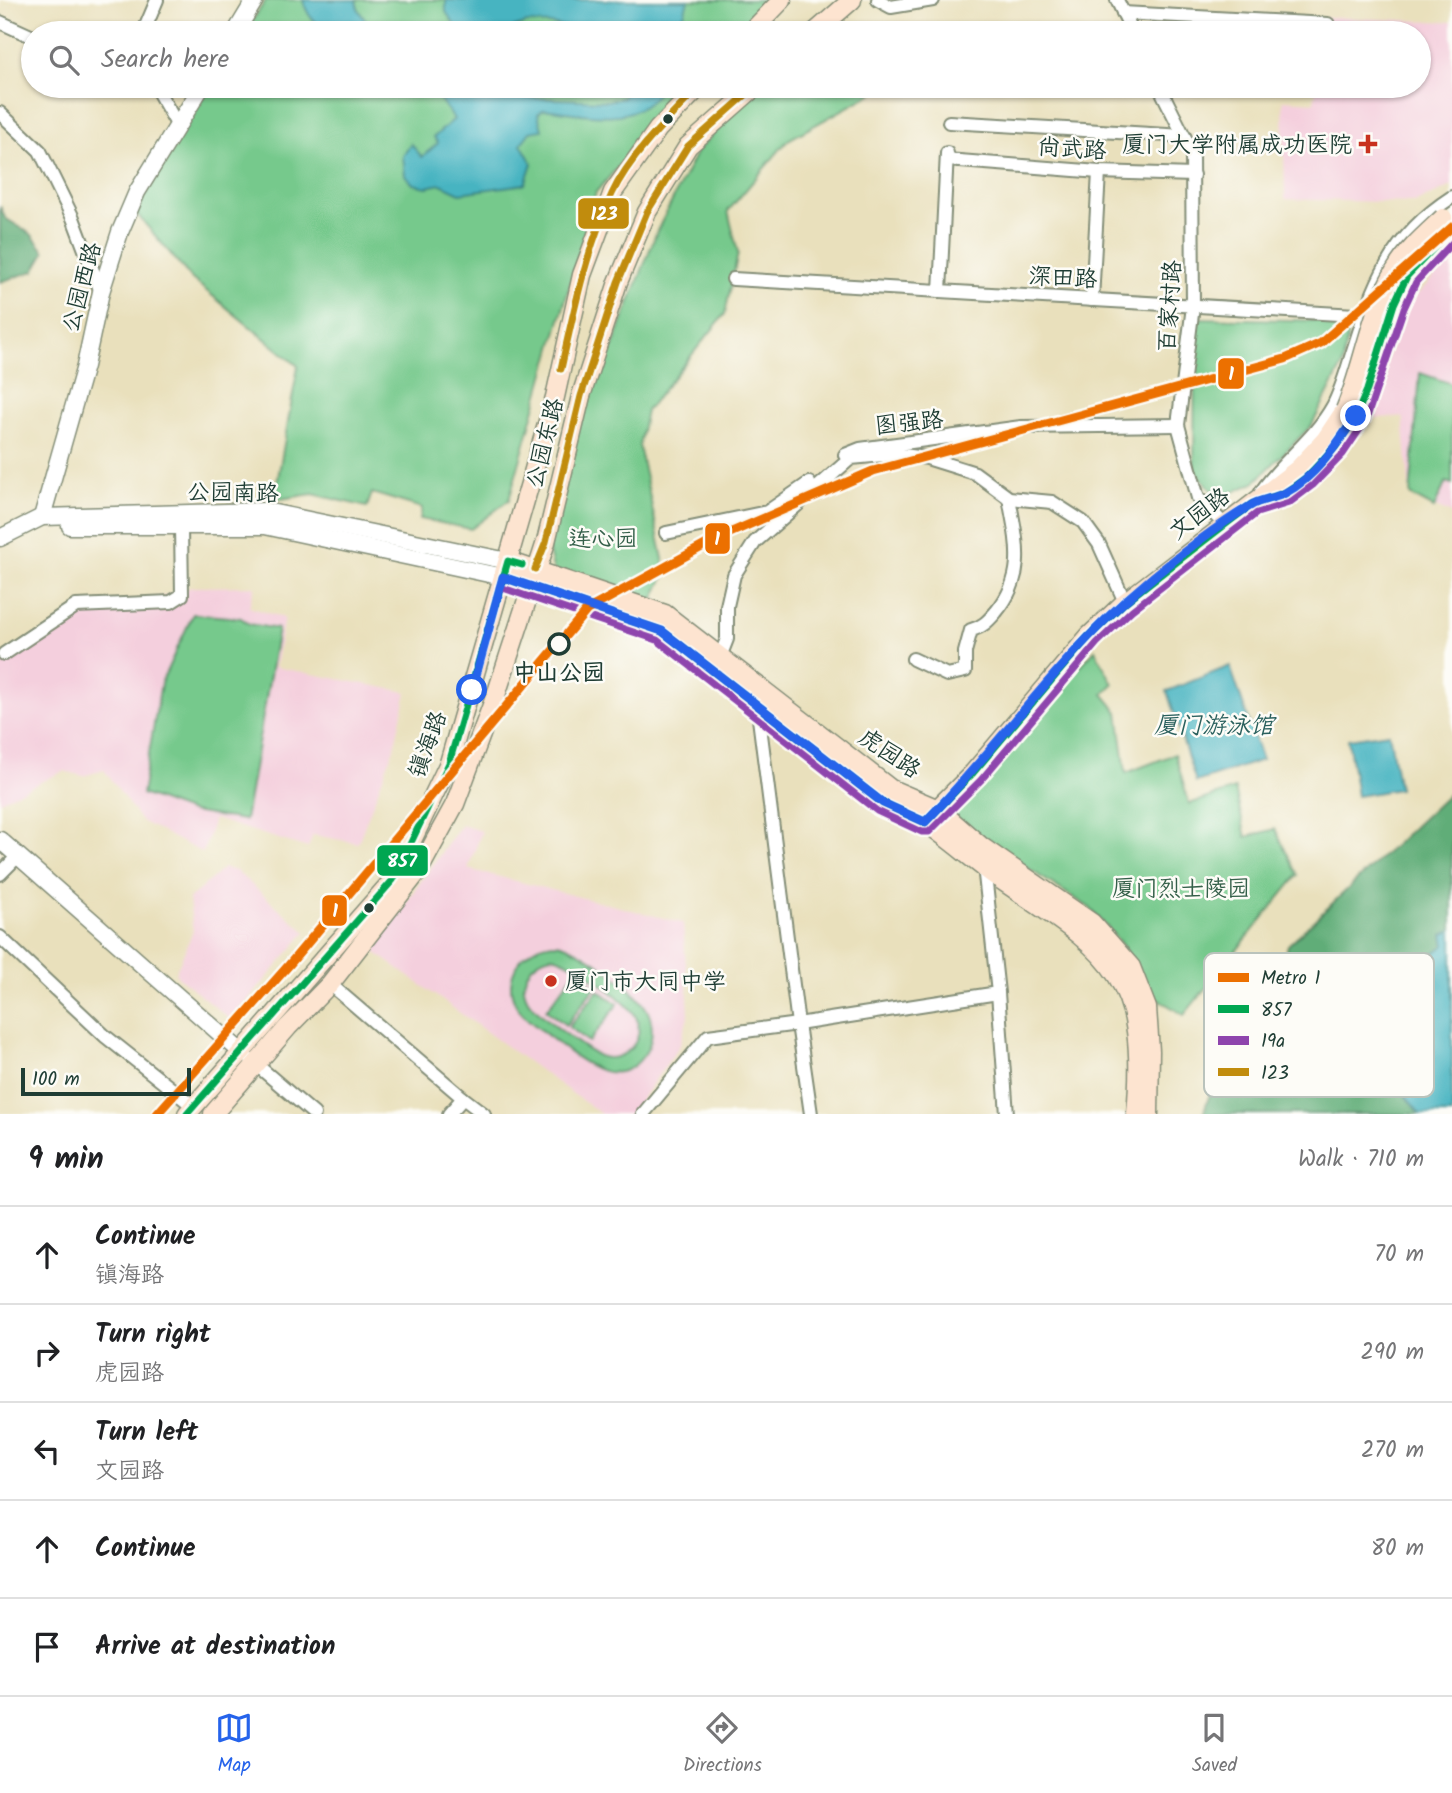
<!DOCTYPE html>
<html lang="en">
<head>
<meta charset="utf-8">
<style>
	:root { --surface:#fff; --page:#f2f2f2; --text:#202124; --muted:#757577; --line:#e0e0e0; --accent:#2563eb }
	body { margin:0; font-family:Kalam,"LXGW WenKai TC",sans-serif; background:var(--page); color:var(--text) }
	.scale { position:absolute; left:21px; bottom:18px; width:170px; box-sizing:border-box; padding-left:7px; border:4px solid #1f3d34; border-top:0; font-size:19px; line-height:24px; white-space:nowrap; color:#1f3d34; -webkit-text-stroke:5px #fdfcf7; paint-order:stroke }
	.stop { position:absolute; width:21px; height:21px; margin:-16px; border:5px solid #2563eb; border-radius:50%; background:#fff }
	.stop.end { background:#2563eb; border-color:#fff; box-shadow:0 2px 7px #0008 }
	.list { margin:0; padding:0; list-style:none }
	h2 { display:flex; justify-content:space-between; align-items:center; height:91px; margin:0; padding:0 28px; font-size:30px }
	h2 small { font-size:23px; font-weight:400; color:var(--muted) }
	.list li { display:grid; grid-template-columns:46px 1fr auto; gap:21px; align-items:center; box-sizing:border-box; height:98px; padding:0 28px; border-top:2px solid var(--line) }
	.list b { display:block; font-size:26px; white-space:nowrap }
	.list p { margin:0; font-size:23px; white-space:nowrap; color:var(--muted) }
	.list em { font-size:23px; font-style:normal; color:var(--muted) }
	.icon { flex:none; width:38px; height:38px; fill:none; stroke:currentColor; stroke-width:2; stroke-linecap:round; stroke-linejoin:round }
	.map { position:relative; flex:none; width:1452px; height:1114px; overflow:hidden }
	.search { position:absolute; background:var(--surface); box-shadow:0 2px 5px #0004; left:21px; right:21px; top:21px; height:77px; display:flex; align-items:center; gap:18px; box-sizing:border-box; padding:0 24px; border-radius:38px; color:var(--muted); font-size:26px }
	.sheet { height:581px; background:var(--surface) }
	nav { display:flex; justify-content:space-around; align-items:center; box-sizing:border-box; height:98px; border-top:2px solid var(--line); background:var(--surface); font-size:19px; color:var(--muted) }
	nav a { display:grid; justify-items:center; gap:4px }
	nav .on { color:var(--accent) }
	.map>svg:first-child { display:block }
	.built { fill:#f4cfdd }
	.green { fill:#76c98c; stroke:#4a8360; stroke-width:2; fill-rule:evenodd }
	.forest { fill:#60ad78; stroke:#407556; stroke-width:2 }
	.water { fill:#46b4c1; stroke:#32787a; stroke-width:2 }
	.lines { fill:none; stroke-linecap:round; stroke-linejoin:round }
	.minor-casing { stroke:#848e78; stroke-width:16 }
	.tertiary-casing { stroke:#848e78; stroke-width:19 }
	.secondary-casing { stroke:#848e78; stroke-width:21 }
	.minor { stroke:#fff; stroke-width:12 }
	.tertiary { stroke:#fff; stroke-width:16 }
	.secondary { stroke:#fde4d0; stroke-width:18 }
	.secondary-bridge-casing { stroke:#848e78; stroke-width:21; stroke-linecap:butt }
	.secondary-bridge { stroke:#fde4d0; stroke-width:18 }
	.bus-1-casing { stroke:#fdfcf7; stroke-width:12 }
	.bus-2-casing { stroke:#fdfcf7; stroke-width:12 }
	.bus-3-casing { stroke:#fdfcf7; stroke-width:12 }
	.bus-1 { stroke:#00a651; stroke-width:7 }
	.bus-2 { stroke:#8e44ad; stroke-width:7 }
	.bus-3 { stroke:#c18c0d; stroke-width:7 }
	.metro-1-casing { stroke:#fdfcf7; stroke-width:14 }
	.metro-1 { stroke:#ec7000; stroke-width:9 }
	.route { stroke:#2563eb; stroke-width:9 }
	.bus-dot { fill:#1f3d34; stroke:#fdfcf7; stroke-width:2.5 }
	.poi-dot { fill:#c8321e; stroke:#fdfcf7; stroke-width:2.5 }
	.stop-dot { fill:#fdfcf7; stroke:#1f3d34; stroke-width:3.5 }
	.labels { text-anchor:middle; stroke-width:5; stroke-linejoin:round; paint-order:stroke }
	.poi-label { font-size:23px; fill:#1f3d34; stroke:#fdfcf7; text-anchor:end }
	.street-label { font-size:23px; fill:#1f3d34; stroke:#fdfcf7 }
	.park-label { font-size:23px; fill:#35604a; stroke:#fdfcf7 }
	.stop-label { font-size:23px; font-weight:bold; fill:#1f3d34; stroke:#fdfcf7 }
	.water-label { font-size:24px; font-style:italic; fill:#2b615e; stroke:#fdfcf7 }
	.key { fill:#fdfcf7; stroke:#bac3bc; stroke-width:2 }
	.key-label { font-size:19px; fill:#1f3d34 }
	.line-badge { stroke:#fdfcf7; stroke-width:2.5 }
	.badge-label { font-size:19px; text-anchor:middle; font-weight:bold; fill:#fff }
</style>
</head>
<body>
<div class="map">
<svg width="1452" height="1114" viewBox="0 0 1452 1114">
	<rect width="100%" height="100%" fill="#fdfcf7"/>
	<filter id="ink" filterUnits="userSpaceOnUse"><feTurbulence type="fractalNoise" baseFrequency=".0143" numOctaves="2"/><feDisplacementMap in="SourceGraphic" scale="14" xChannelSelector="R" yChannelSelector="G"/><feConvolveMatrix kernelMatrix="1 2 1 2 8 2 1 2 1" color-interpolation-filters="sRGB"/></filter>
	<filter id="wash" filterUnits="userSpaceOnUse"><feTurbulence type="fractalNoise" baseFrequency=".00686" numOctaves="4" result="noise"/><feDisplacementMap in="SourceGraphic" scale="28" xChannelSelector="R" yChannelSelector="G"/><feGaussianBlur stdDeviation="1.57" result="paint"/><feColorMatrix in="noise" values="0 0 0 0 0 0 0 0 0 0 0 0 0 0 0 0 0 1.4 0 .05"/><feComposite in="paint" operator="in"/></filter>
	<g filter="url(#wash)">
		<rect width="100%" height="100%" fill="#e9e0bc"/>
		<g class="built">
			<path d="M1325,17l127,5v164l-37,17 -130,-4 -2,-99 31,2 3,-16h102v-53h-96z"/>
			<path d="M1452,258v256l-42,-18 -7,-79 -35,1 36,-110z"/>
			<path d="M255,586l-6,21 35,11 -9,49 132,25 -13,56 -36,95 -45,-8 -5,13 -94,-29 -11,34 -62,-32 -37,-51 -21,6 -19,-5 -64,30v-141l96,-55 70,-9 26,-9z"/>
			<path d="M461,825l21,6 -14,38 215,54 6,90 -9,32 -49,69h-30l-229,-164z"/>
			<path d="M224,868l12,3 70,61 -75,88 -56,-46 18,-43 -4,-32z"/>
		</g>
		<g class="green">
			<path d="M266,0h504l-31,33h-495z"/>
			<path d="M209,86h480l-93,106 -87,308 -38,29 -51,-10 2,-11 -50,-15 -5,14 -54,-13 -39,6 24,-134 -106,-87 -57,-67z"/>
			<path d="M758,86h114l1,7 -85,47 -60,71 10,42 -13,61 -79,97 -7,35 27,127 -18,38 -92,-32 -11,-42 41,-142 27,-49 44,-115 40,-80z"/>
			<path d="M1195,318l143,3 10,14 -6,31 -30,59 -58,58 -35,15 -25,-28z"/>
			<path d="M1420,373l32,11v100l-6,-2 -12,26 -24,-13z"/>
			<path d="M193,614l48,4 8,6 29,5 -33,191 -54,-8 -49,-18 19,-111z"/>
			<path d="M1095,650l18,34 -10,10 15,18 8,61 49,-19 14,50 46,-15 11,48 29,-8 23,46 -114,140 -36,-22 -26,-48 -32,-37 -148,-94z"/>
			<path d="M557,943c22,3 82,48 91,69 6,13 5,28 -2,40 -28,44 -68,7 -95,-14 -12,-10 -27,-19 -35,-33 -16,-30 9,-62 41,-62zM551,956c17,1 77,45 85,61 11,23 -13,48 -37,39 -14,-6 -63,-43 -71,-56 -11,-19 3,-40 23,-44z"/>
			<path d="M575,972l20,15 -29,38 -20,-15z"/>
			<path d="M598,990l20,14 -29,38 -20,-15z"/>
		</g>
		<g class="forest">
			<path d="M0,206l5,12 26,16 14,18 -11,19 -34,11z"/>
			<path d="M1452,791v139l-9,5 2,10 -94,69v14l69,86h-217l8,-23 47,-1 45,-22 -3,-27 -29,-36 17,-60z"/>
		</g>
		<g class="water">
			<path d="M303,0h53c2,15 14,27 28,33 -34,0 -71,7 -81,-33z"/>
			<path d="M446,0h242l-9,33h-79l-50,-9 -23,-1 -28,10h-39l-14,-21z"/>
			<path d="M416,86h72l18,11 101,4 16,-3 4,-12h35c-20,37 -61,31 -97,26 -8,-1 -14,-3 -22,-2l-5,4 4,16 -12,2 -9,12 11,19 -7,21 -65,9 -19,-9 -14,3 -14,-3 -8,-9 -2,-19 8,-12 11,13 16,-14 -4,-6 20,-18 -23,-31z"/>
			<path d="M1230,666l32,94 -66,22 -29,-91z"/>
			<path d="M1389,733l10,56 -42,7 -9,-57z"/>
			<path d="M1452,930v184h-32l-69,-86v-14l94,-69 -2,-10z"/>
		</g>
	</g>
	<g filter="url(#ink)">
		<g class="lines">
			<defs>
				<g id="minor">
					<path d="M878,0l13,7 42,-7"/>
					<path d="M1117,0l16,33"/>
					<path d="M1123,13l205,11"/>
					<path d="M0,22l33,15"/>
					<path d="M143,33l14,-33"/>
					<path d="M155,86l23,40"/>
					<path d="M1159,86l33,66 1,154 -15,119 20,73 26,26"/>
					<path d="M0,113l40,38 33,67 28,74"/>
					<path d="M949,122l235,14"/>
					<path d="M947,160l152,12 94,3"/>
					<path d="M733,279l657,38"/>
					<path d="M940,291l7,-138"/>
					<path d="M1092,300l7,-128"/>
					<path d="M845,455l15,-6 161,-22 157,-2"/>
					<path d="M1261,492c21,-31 53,-52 72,-86 9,-17 14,-37 20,-55 21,-67 37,-114 99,-154"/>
					<path d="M1263,500c26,-8 42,-21 61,-41 55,-59 46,-123 84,-183 11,-19 28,-33 44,-47"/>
					<path d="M666,533l101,-21 42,-29"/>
					<path d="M4,654l72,-48 95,-4 11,-7 -1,-68"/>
					<path d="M720,657l7,-18v-33l7,-31 21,-33 96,-84 43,-4 33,4 48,15 34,25 43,4 31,20 16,22 26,58"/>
					<path d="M913,659l34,16 18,-4v-19l6,-22c12,-3 17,-9 25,-18 31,-37 21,-70 13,-114"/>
					<path d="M757,703l41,321 200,-31 -14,-127"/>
					<path d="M0,874l18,-18"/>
					<path d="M0,937l105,99 88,70"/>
					<path d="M330,984l133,114 -14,16"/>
					<path d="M998,993l9,121"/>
					<path d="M251,1060l63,54"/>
					<path d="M463,1098l21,16"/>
					<path d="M643,1114l65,-78 90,-12 13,90"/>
				</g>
				<g id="tertiary">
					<path d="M235,33l20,-33"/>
					<path d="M42,517l43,-151 16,-74 19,-60 17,-40 65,-106"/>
					<path d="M70,526h195l238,51"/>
					<path d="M0,538l42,-21 223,-6 243,50"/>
					<path d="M0,840l240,211"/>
				</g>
				<g id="secondary">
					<path d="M750,33l32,-33"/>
					<path d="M814,33l38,-33"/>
					<path d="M508,561l157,53 226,175 47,20 44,38 110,76 39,44 16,41 3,43 -1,63"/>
					<path d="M503,577l159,54 221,172c14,7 31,12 43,20 25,17 48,38 72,55 110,75 151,92 138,236"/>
					<path d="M929,817l44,-44 116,-137 36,-34 173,-133 27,-29 20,-30"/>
					<path d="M187,1114l206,-234 56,-117 106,-366 27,-122 31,-83 45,-63 42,-43"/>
					<path d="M213,1114l75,-87 42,-43 89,-114 36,-66 42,-112 49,-150 35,-146 37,-114 29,-70 41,-66 68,-60"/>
				</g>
			</defs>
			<use href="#minor" class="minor-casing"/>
			<use href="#tertiary" class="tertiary-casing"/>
			<use href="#secondary" class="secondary-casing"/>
			<use href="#minor" class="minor"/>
			<use href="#tertiary" class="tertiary"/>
			<use href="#secondary" class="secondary"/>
			<defs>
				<path id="secondary-bridge" d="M1345,410c19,-45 25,-98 50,-139 12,-21 31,-37 48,-53"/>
			</defs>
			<use href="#secondary-bridge" class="secondary-bridge-casing"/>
			<use href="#secondary-bridge" class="secondary-bridge"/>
			<defs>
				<g id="bus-1">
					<path d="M503,577l159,54 221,172 42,19 48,-49 116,-137 36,-34 127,-98 33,-11 22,-16 28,-30 21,-31 11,-26 27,-86 13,-28 45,-47"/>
					<path d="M187,1114l206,-234 56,-117 59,-202 14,4"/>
				</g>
				<path id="bus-2" d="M500,587l157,53 220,171 45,21h7l52,-52 116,-137 35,-33 125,-97 32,-10 24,-18 30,-31 23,-34 38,-112 12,-26 36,-39"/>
				<g id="bus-3">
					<path d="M561,369c13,-59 25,-119 51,-175 18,-39 58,-77 88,-108"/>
					<path d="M535,569l11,-27 35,-146 37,-114 29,-70 41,-66 68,-60"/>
				</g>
			</defs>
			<use href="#bus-1" class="bus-1-casing"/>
			<use href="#bus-2" class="bus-2-casing"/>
			<use href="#bus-3" class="bus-3-casing"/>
			<use href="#bus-1" class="bus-1"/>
			<use href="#bus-2" class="bus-2"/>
			<use href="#bus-3" class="bus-3"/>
			<defs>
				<path id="metro-1" d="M157,1114l132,-149 298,-355 131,-72 155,-67 412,-112 36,-16 131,-116"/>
			</defs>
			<use href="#metro-1" class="metro-1-casing"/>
			<use href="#metro-1" class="metro-1"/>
		</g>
	</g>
	<g class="lines" filter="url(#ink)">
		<path class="route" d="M472,690l31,-113 159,54 221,172 42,19c69,-70 126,-153 199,-220 35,-31 86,-72 126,-96 10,-7 24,-7 35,-13 30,-15 53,-50 71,-77"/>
	</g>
	<g class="bus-dot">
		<circle cx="668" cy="119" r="6"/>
		<circle cx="369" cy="908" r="6"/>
	</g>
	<g class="poi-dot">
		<path d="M1364.5 133.5h7v7h7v7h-7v7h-7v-7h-7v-7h7z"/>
		<circle cx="551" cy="981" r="7"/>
	</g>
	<circle class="stop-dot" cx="559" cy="644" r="10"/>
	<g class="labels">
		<g class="poi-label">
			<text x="1352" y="152">厦门大学附属成功医院</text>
			<text x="565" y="989" text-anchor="start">厦门市大同中学</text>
		</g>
		<g class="street-label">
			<text transform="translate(1072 148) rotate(4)" y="8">尚武路</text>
			<text transform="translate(1063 277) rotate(3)" y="8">深田路</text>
			<text transform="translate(81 287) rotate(-75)" y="8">公园西路</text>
			<text transform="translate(1169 306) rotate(-86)" y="8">百家村路</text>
			<text transform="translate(909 422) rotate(-6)" y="8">图强路</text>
			<text transform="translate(544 443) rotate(-76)" y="8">公园东路</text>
			<text transform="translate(233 492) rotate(1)" y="8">公园南路</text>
			<text transform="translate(1199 513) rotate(-37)" y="8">文园路</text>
			<text transform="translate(427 744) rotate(-70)" y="8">镇海路</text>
			<text transform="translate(890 753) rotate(34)" y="8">虎园路</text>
		</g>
		<g class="park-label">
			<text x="603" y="546">连心园</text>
			<text x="1181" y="896">厦门烈士陵园</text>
		</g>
		<g class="stop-label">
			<text x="559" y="680">中山公园</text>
		</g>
		<g class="water-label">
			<text x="1214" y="733">厦门游泳馆</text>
		</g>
	</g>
	<rect x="1204" y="953" width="230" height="144" rx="10" class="key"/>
	<rect x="1218" y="973" width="31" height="9" fill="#ec7000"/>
	<rect x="1218" y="1005" width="31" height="8" fill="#00a651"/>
	<rect x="1218" y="1036" width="31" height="9" fill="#8e44ad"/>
	<rect x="1218" y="1068" width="31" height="8" fill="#c18c0d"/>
	<g class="key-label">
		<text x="1261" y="984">Metro 1</text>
		<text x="1261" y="1016">857</text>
		<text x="1261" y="1047">19a</text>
		<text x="1261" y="1079">123</text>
	</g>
	<g class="line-badge">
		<rect x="577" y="197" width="53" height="33" rx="7" fill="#c18c0d"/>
		<rect x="1217" y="357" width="28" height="33" rx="7" fill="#ec7000"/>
		<rect x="704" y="522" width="27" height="33" rx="7" fill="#ec7000"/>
		<rect x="376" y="844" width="53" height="33" rx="7" fill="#00a651"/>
		<rect x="321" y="894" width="27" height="33" rx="7" fill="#ec7000"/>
	</g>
	<g class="badge-label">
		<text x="604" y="220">123</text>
		<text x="1231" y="380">1</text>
		<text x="717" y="545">1</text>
		<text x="402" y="867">857</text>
		<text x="335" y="917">1</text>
	</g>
</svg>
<div class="scale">100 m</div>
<div class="stop" style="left:472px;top:690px"></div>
<div class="stop end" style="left:1356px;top:416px"></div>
<div class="search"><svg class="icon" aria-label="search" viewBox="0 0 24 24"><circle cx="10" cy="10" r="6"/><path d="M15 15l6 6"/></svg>Search here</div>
</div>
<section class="sheet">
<h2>9 min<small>Walk · 710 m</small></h2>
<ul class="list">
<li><svg class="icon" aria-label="ahead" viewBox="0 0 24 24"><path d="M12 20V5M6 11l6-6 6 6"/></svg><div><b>Continue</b><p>镇海路</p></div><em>70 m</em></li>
<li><svg class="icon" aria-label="right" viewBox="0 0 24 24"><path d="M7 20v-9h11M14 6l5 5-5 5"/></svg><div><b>Turn right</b><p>虎园路</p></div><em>290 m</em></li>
<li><svg class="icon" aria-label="left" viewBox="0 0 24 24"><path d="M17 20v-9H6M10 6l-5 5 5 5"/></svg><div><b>Turn left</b><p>文园路</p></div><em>270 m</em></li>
<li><svg class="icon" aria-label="ahead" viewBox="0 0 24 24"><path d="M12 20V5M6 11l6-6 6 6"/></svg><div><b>Continue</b></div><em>80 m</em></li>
<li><svg class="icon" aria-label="arrive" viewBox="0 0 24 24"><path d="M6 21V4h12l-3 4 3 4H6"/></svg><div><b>Arrive at destination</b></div></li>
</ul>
</section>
<nav>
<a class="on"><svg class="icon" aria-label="map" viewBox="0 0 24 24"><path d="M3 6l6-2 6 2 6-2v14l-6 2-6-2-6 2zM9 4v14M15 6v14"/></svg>Map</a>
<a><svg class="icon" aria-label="directions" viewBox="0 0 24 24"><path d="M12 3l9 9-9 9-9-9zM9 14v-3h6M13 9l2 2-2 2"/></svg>Directions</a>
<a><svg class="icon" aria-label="saved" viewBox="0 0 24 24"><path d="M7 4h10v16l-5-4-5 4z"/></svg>Saved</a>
</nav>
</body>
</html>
